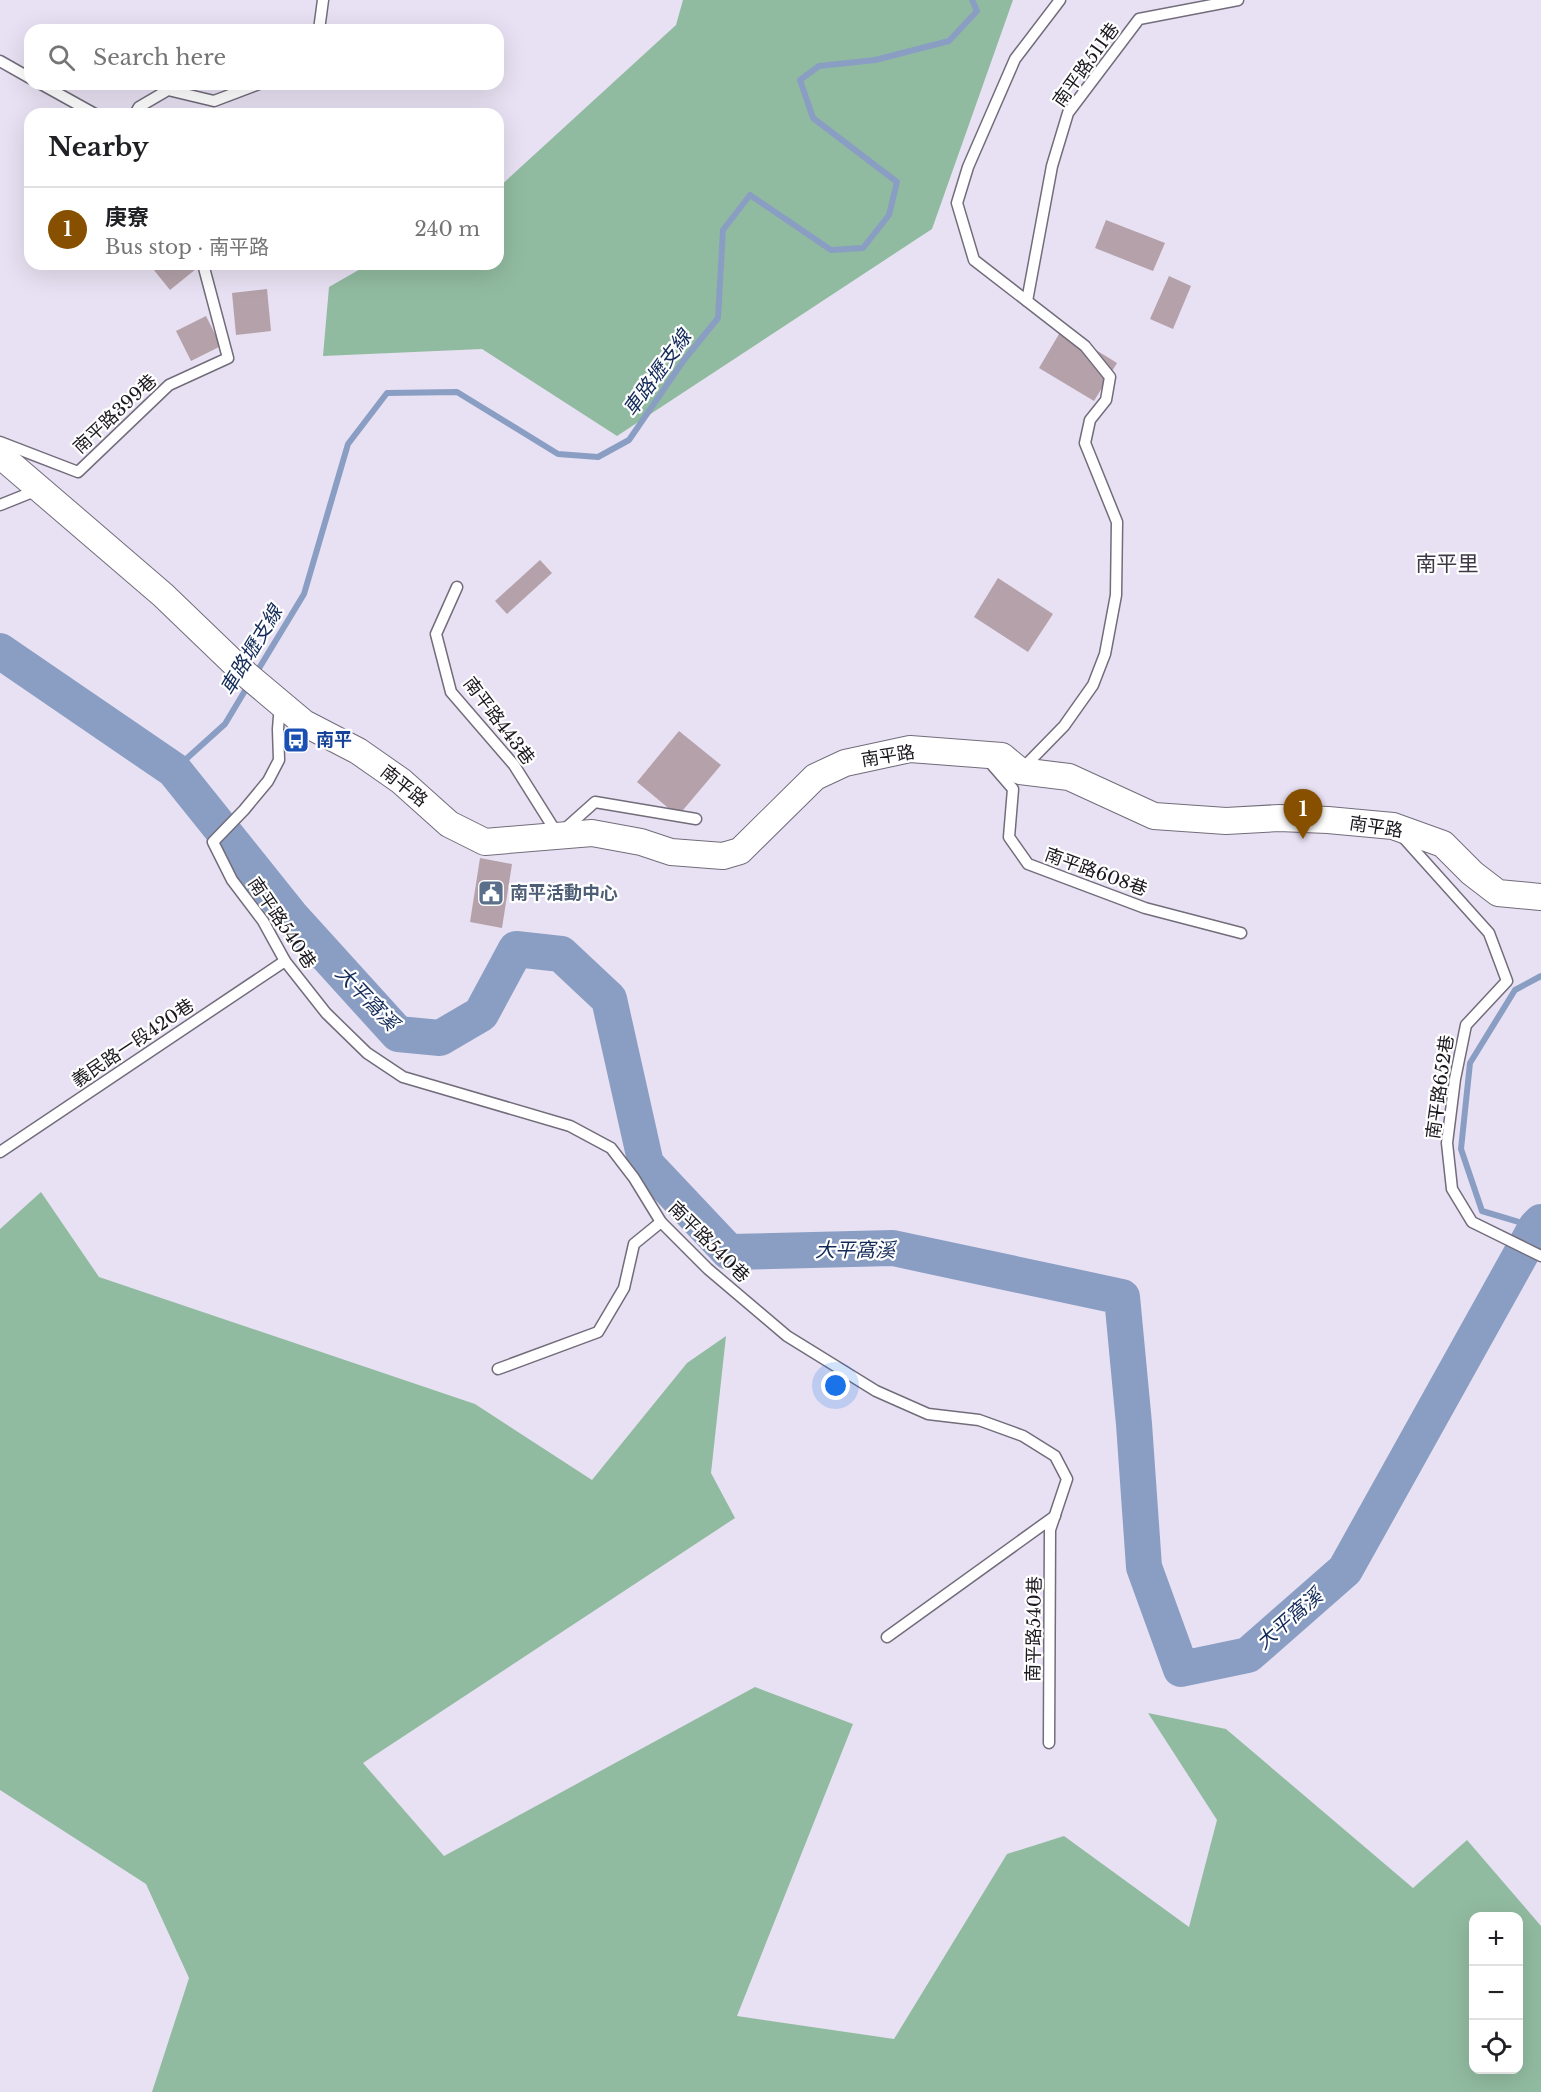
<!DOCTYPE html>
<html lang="en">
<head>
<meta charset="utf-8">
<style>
	:root { --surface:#fff; --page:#f2f2f2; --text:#202124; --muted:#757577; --line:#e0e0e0; --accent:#865000 }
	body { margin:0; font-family:"Libre Baskerville","Noto Sans TC",serif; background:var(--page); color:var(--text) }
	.controls { position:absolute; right:18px; bottom:18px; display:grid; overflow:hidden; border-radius:12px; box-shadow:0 6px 24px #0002 }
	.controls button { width:54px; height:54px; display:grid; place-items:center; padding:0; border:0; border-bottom:2px solid var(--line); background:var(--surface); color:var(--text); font:30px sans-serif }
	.you { position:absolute; left:836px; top:1386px; width:21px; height:21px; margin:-15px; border:4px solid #fff; border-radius:50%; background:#1a73e8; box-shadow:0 0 0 9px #1a73e833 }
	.badge { display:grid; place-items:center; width:39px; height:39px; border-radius:50%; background:var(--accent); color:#fff; font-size:20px; font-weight:700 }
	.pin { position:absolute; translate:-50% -50px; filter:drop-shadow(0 2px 3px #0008) }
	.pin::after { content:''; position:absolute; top:32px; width:21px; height:18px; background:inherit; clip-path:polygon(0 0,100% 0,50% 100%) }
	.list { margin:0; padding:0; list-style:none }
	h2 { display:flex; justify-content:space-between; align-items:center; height:78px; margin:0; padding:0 24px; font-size:26px }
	h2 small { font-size:20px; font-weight:400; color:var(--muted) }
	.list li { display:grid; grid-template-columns:39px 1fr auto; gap:18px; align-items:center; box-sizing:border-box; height:84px; padding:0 24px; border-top:2px solid var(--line) }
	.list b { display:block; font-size:22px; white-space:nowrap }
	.list p { margin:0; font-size:20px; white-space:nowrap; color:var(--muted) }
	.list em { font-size:20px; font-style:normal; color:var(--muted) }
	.icon { flex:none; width:33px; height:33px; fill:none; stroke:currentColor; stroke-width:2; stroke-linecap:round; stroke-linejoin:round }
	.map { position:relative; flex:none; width:1541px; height:2092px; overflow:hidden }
	.search { position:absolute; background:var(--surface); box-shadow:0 6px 24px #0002; left:24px; top:24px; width:480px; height:66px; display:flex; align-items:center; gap:15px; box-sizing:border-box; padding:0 21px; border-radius:18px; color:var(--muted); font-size:22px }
	.panel { position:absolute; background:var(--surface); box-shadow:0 6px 24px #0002; left:24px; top:108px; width:480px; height:162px; border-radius:18px }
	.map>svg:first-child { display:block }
	.forest { fill:#91bba0; fill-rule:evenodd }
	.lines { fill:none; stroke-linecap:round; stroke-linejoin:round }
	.stream { stroke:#8a9ec4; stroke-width:6 }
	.river { stroke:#8a9ec4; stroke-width:36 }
	.building { fill:#b4a1a9 }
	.service-casing { stroke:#726c7b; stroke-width:13 }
	.tertiary-casing { stroke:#726c7b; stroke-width:28 }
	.service { stroke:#fff; stroke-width:10 }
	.tertiary { stroke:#fff; stroke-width:26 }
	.labels { text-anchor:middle; stroke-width:4.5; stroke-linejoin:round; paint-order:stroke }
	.street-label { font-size:18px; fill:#1b181e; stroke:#fff }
	.transit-label { font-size:18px; font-weight:bold; fill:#164399; stroke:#fff; text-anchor:start }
	.service-label { font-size:18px; font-weight:bold; fill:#4e5e75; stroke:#fff; text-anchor:start }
	.water-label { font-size:20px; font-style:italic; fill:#122a59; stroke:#fff }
	.quarter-label { font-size:21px; fill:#3e3846; stroke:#fff }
</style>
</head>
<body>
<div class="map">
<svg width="1541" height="2092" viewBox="0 0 1541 2092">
	<rect width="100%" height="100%" fill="#e8e1f3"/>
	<g class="forest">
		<path d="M683,0h330l-81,229 -315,207 -135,-87 -159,7 6,-69 40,-23h129v-76l178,-163z"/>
		<path d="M41,1192l58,85 376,127 117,76 95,-117 39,-27 -15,137 24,45 -372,245 81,93 311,-169 98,37 -116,292 157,23 113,-185 57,-18 125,91 28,-107 -69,-107 78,16 187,159 54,-48 74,86v166h-1389l37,-114 -43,-94 -146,-94v-561zM1474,1916h44v154h-44z"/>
	</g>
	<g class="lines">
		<g class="stream">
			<path d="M255,675l49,-81 44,-150 39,-51 70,-1 101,62 40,3 31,-17 55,-80 34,-42 5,-88 27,-35 81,55 32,-2 26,-33 8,-33 -84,-64 -13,-38 19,-14 56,-6 74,-19 28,-30 -5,-11"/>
			<path d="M174,770l51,-46 24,-40"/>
			<path d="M1536,1227l-54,-16 -21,-62 9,-86 45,-73 26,-14"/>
		</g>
		<path class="river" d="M0,651l174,119 117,146 107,118 42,4 41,-24 35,-65 45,5 48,45 37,165 83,88 164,-4 229,49 12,127 10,143 37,102 67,-14 97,-85 191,-343 5,-5"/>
	</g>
	<g class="building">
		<path d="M1106,220l59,23 -12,28 -58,-23z"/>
		<path d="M149,264h43l4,5 -26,21z"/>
		<path d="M1169,276l22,10 -18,43 -23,-10z"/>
		<path d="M267,289l4,42 -35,4 -4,-42z"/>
		<path d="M206,316l15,30 -30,15 -15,-30z"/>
		<path d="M1062,329l55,34 -23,38 -55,-33z"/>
		<path d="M540,560l12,13 -45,41 -12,-13z"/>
		<path d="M998,578l55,36 -25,38 -54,-35z"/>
		<path d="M679,731l42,34 -43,51 -41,-34z"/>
		<path d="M480,858l32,6 -10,64 -32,-6z"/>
	</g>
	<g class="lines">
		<defs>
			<g id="service">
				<path d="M319,30l4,-30"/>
				<path d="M0,61l30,17"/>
				<path d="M41,84l54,30"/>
				<path d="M135,114l4,-7 29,-17 46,11 45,-17"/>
				<path d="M1027,301l25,-135 16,-53 71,-94 99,-19"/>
				<path d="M0,442l78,30 91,-87 59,-27 -25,-94"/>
				<path d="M0,505l40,-16"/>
				<path d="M457,587l-21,47 15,58 63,73 44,70 37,-33 101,17"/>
				<path d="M280,704l-2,25 1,31 -11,21 -24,29 -31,32 19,38 31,41 22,40 41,52 41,40 36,24 167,49 41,22 23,30 27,44 47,47 79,67 89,55 52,23 51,6 44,16 32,20 12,23 -17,51 -1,213"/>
				<path d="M987,759l26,30 -4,48 19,27 117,44 96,25"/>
				<path d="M1022,769l42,-43 29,-41 12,-31 11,-59 1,-73 -32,-79 5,-23 16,-20 4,-23 -25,-31 -111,-86 -17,-57 11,-36 47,-108 45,-59"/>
				<path d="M1401,835l88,98 18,48 -41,44 -11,54 -8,64 5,46 20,33 69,34"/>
				<path d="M0,1152l285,-191"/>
				<path d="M498,1369l100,-37 26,-44 10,-44 27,-22"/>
				<path d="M887,1637l168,-121"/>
			</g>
			<path id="tertiary" d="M0,455l163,140 78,75 63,53 54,28 43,30 48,43 36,18 107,-9 49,9 30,10 52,4 17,-5 75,-74 30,-14 65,-14 92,7 18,15 49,6 85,39 72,5 53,-3 49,2 65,6 50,18 29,29 26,20 43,4"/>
		</defs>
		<use href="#service" class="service-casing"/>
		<use href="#tertiary" class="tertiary-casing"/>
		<use href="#service" class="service"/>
		<use href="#tertiary" class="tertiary"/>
	</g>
	<defs>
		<symbol id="bus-square" viewBox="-11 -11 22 22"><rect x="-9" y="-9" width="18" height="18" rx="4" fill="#1a4fb4" stroke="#fff"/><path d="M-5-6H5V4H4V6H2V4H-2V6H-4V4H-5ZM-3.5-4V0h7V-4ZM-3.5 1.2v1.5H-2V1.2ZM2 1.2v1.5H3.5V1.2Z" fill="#fff"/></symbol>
		<symbol id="civic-square" viewBox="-11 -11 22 22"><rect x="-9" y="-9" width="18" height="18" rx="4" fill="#5c6f8a" stroke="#fff"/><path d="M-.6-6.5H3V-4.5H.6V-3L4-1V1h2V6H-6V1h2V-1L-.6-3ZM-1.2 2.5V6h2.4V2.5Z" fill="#fff"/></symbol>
	</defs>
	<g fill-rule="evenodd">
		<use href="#bus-square" x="281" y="725" width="30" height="30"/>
		<use href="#civic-square" x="476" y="878" width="30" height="30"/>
	</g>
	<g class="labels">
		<g class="street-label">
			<text transform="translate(1086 65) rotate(-54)" y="6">南平路511巷</text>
			<text transform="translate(115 414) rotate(-43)" y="6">南平路399巷</text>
			<text transform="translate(499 721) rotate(53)" y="6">南平路443巷</text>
			<text transform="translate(888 756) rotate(-9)" y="6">南平路</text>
			<text transform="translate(404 786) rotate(39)" y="6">南平路</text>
			<text transform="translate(1376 827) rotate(9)" y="6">南平路</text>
			<text transform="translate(1096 872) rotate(20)" y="6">南平路608巷</text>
			<text transform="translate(282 923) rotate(56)" y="6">南平路540巷</text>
			<text transform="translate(133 1043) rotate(-34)" y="6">義民路一段420巷</text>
			<text transform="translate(1440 1087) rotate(-82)" y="6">南平路652巷</text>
			<text transform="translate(709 1242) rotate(45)" y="6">南平路540巷</text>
			<text transform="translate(1034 1629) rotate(-89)" y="6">南平路540巷</text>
		</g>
		<g class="transit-label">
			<text x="316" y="746">南平</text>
		</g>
		<g class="service-label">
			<text x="510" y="899">南平活動中心</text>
		</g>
		<g class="water-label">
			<text transform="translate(657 373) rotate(-54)" y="7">車路壢支線</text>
			<text transform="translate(251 650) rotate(-59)" y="7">車路壢支線</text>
			<text transform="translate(367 998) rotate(46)" y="7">大平窩溪</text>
			<text x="855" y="1257">大平窩溪</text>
			<text transform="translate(1289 1619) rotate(-41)" y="7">大平窩溪</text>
		</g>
		<g class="quarter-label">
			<text x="1447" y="571">南平里</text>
		</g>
	</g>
</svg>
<div class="controls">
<button>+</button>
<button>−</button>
<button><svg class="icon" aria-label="locate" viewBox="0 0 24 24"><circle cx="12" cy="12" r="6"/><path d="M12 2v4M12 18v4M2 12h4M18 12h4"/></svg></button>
</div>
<div class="you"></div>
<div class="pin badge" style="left:1303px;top:839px">1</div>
<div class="search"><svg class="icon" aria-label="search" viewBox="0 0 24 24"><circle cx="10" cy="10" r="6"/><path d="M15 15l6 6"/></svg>Search here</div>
<section class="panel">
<h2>Nearby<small></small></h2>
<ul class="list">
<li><span class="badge">1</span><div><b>庚寮</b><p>Bus stop · 南平路</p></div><em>240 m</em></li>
</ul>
</section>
</div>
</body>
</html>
